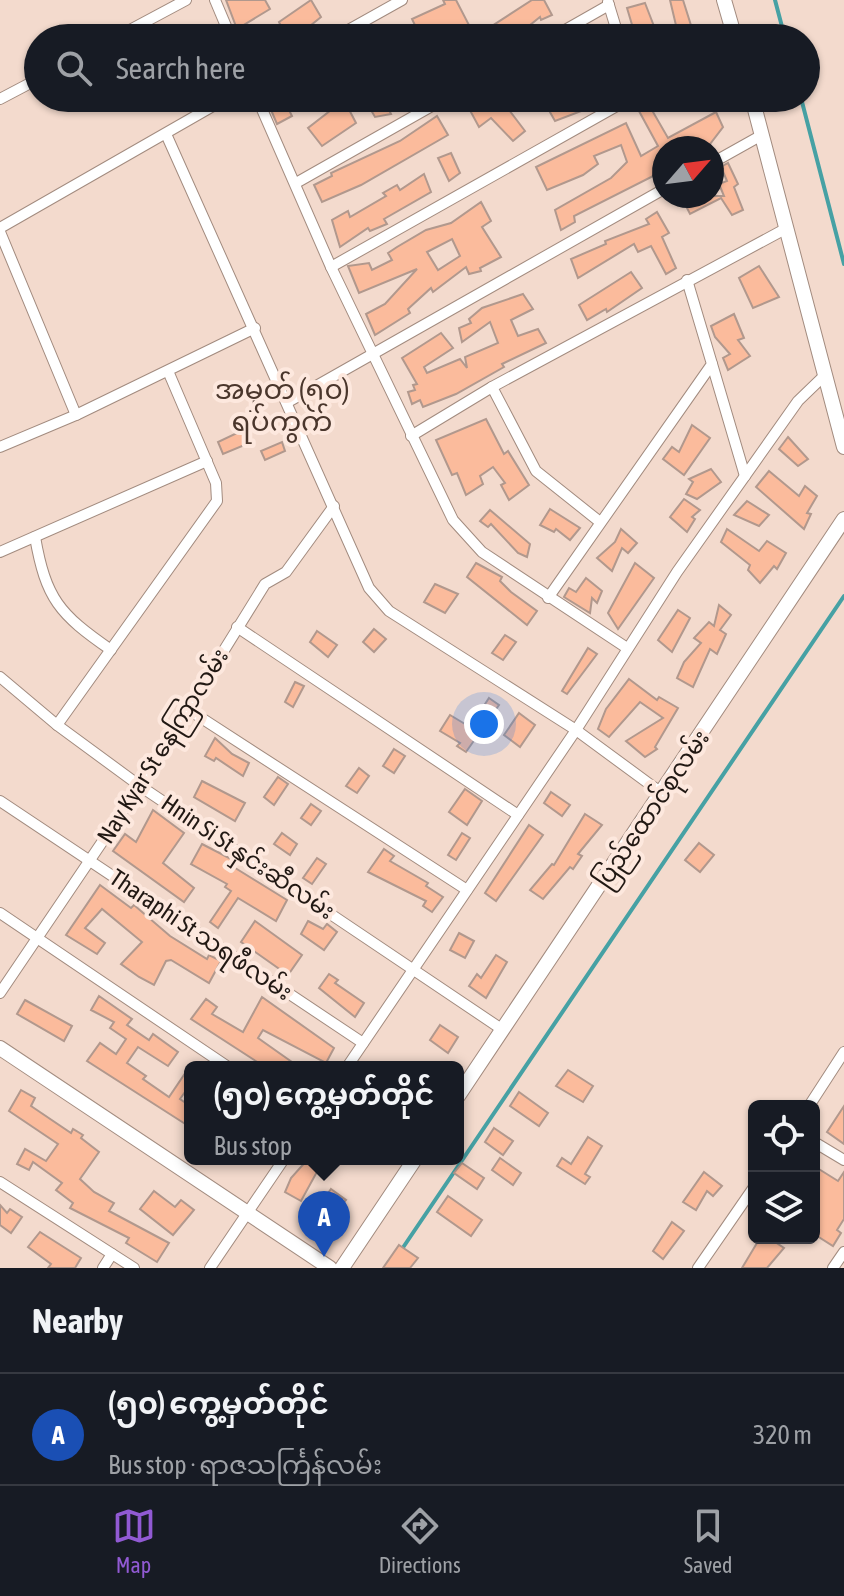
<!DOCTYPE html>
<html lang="en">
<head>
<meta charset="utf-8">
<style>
	:root { --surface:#171b24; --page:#242831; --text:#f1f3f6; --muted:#9ea1a6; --line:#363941; --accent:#915ad3 }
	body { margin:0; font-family:"Asap Condensed","Noto Sans Myanmar",sans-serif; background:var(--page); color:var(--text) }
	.controls { position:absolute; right:24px; bottom:24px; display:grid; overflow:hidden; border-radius:12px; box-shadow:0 2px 6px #0004 }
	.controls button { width:72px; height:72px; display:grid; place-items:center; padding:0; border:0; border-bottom:2px solid var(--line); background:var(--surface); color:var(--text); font:40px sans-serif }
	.compass { position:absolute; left:652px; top:136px; width:72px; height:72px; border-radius:50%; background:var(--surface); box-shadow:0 2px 6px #0004; rotate:62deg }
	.you { position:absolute; left:484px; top:724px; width:28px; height:28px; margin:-20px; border:6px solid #fff; border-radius:50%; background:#1a73e8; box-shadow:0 0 0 12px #1a73e833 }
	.badge { display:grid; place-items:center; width:52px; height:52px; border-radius:50%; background:var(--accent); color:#fff; font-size:26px; font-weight:700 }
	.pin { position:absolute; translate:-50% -66px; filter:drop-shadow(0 2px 4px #0008) }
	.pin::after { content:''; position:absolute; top:42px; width:28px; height:24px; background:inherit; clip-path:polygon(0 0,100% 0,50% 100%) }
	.popup { position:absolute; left:184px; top:1061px; width:280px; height:104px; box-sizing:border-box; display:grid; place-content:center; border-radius:12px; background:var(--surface); filter:drop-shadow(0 2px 6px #0005); font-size:26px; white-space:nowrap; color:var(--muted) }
	.popup b { font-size:30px; color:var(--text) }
	.popup::after { content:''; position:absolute; left:50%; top:100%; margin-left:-16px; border:16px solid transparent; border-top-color:var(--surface) }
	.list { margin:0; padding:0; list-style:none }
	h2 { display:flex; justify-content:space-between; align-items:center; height:104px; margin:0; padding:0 32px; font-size:34px }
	h2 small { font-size:26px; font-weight:400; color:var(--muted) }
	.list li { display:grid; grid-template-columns:52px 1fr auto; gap:24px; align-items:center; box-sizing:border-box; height:112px; padding:0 32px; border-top:2px solid var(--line) }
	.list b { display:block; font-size:30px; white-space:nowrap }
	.list p { margin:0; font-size:26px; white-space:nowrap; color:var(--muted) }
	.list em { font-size:26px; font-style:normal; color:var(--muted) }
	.icon { flex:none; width:44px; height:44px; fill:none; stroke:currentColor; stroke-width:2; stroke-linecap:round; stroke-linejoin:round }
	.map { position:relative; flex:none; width:844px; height:1268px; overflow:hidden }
	.search { position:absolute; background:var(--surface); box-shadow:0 2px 6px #0004; left:24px; right:24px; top:24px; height:88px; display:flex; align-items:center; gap:20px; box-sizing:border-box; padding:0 28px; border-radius:44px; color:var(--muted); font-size:30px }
	.sheet { height:216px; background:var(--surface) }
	nav { display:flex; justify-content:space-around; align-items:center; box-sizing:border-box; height:112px; border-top:2px solid var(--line); background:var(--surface); font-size:22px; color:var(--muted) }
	nav a { display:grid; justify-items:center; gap:4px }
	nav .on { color:var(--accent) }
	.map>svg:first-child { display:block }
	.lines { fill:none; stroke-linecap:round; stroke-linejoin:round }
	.stream { stroke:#46a1a4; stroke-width:4 }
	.building { fill:#fbbb9c; stroke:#b1988d; stroke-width:2; fill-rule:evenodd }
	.street-casing { stroke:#a28b7f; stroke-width:12 }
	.secondary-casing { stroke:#a28b7f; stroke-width:16 }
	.street { stroke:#fff; stroke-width:10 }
	.secondary { stroke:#fff; stroke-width:14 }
	.labels { text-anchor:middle; stroke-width:8; stroke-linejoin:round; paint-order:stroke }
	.street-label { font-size:24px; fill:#211813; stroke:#fde8de }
	.quarter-label { font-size:28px; fill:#4a362c; stroke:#fde8de }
</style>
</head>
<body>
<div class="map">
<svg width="844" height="1268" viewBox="0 0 844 1268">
	<rect width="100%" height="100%" fill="#f3dacd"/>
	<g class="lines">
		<g class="stream">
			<path d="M775,0l10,38"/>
			<path d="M801,98l43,166"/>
			<path d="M402,1249l442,-653"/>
		</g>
	</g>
	<g class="building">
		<path d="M226,0h39l5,9 -33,20z"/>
		<path d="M311,0l10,17 -26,21h-8l-8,-16z"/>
		<path d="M443,0h13l16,31 9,-5 3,5 48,-31h12l8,15 -11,5 -1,-3 -26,21h-67l-5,-10 -21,10 -9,-19 33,-15z"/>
		<path d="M670,0h13l12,38h-16z"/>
		<path d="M645,3l12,31 -21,4 -9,-30z"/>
		<path d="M266,98h17l9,18 -15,8z"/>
		<path d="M364,98h40l-16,10 3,6 -16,3z"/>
		<path d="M475,98h25l25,33 -12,10 -22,-23 -12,9 -13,-24z"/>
		<path d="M542,98h36l6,12 -29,11z"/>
		<path d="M344,100l12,23 -34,23 -14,-18z"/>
		<path d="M649,105l19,33 48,-26 7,15 -16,21h-43v33l-7,-7 -83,42 1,6 -14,8 -6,-20 56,-32 16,-16 -6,-17 -27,11 4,8 -15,11 -36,15 -11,-23 90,-44 15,33 17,-10 -19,-35z"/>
		<path d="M437,116l11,19 -87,50 -39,17 -8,-17 18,-9 -1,-3 69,-32z"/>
		<path d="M451,153l9,20 -11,8 -11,-23z"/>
		<path d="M728,163l10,21 -4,3 9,23 -11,5 -11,-17 -31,16 -9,-18h43l-5,-12 8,-3 -6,-14z"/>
		<path d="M424,174l7,18 -47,27 3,5 -17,7 -2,-3 -28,19 -8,-27 16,-9 2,6 36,-21 -3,-3 14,-8 3,5z"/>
		<path d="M481,202l10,19 -9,6 19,30 -21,11 1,3 -12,3 -3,-7 -33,25 -2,-4 -23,21 2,4 -35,22 -9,-21 19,-10 32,-35 -58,24 -11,-27 21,-3 3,7 20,-10 -4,-7 9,-6 29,-17 25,-7zM452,239l8,17 -22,14 -11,-18z"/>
		<path d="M657,212l12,21 -7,4 14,31 -10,6 -15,-28 -13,6 -4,-8 -56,34 -7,-19 35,-15 -1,-3 44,-17 -3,-5z"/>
		<path d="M759,266l20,31 -26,11 -14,-30z"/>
		<path d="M631,272l11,16 -35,24 -1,-3 -19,11 -8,-15z"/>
		<path d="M523,294l10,15 -22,11 7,16 20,-7 8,14 -44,21 2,3 -48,27 -33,13 -3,-7 -8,4 -4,-12 7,-2 -2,-5 4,-1 -15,-26 39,-25 12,15 -29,19 3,6 33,-14 7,9 -2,-11 33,-14 -8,-21 -28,20 -3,-14 12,-5 -2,-4 13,-11z"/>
		<path d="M734,314l10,24 -6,2 12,16 -22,14 -5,-12 7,-4 -15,-17 -4,-11z"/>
		<path d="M486,419l18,35 4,-3 21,34 -20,15 -8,-15 4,-2 -12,-16 -13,9 3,8 -17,11 -9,-22 -5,2 -16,-35z"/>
		<path d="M692,425l18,13 -26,37 -21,-16 9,-12 7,5z"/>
		<path d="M241,431l6,13 -24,10 -5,-12z"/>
		<path d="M788,437l20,22 -10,7 -19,-17z"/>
		<path d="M282,442l3,9 -20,9 -4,-9z"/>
		<path d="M711,469l10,13 -24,17 -11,-5 7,-12 -4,-3z"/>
		<path d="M769,471l30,25 6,-10 12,10 -10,17 4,1 -7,15 -48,-42z"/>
		<path d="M684,499l16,11 -8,7 3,2 -8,13 -17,-15z"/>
		<path d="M747,501l22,14 -10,11 -25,-11z"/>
		<path d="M550,509l30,19 -10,12 -14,-11 -2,3 -14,-7z"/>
		<path d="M490,510l40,34 -3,13 -9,-4 -27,-29 -3,3 -8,-6z"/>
		<path d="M621,529l16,14 -9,10 -6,-5 -10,23 -15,-13 18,-16z"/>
		<path d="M727,529l32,22 8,-10 19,12 -9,16 -3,-3 -14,17 -12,-13 2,-5 -29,-23z"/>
		<path d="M476,563l26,14 -2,4 11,11 26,19 -10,14 -60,-48z"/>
		<path d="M635,563l19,15 -36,51 -10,-16z"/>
		<path d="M586,578l16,13 -5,12 -5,-5 -2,15 -26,-16 5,-9 7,4z"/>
		<path d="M435,584l23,10 -13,19 -21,-11z"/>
		<path d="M719,605l12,10 -11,15 6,4 -9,20 -7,-5 -17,38 -16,-9 7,-16 17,-19 -7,-5 15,-16 5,4z"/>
		<path d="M678,610l12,8 -18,34 -14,-12z"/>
		<path d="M374,629l12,10 -12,13 -11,-10z"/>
		<path d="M317,631l20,14 -9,12 -18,-15z"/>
		<path d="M505,635l11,7 -13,18 -11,-7z"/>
		<path d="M588,648l9,6 -30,40 -5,-3z"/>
		<path d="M629,679l28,21 2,-3 19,11 -23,39 2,2 -12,8 -19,-16 37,-23 -23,-16 -31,35 -11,-8 8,-20z"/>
		<path d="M295,682l9,4 -11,21 -8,-5z"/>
		<path d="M489,698l10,7 -33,47 -9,-6 3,-3 -20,-12 10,-16 20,12z"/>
		<path d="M519,713l16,12 -15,22 -16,-12z"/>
		<path d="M215,738l17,16 17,9 -6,13 -27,-18 -2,3 -9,-5z"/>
		<path d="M394,749l11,7 -11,17 -11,-7z"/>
		<path d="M359,768l10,8 -12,17 -11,-7z"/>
		<path d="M278,777l10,7 -14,21 -10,-8z"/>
		<path d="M202,781l43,22 -10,18 -41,-24z"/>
		<path d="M465,789l17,12 -15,24 -18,-13z"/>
		<path d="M551,792l19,13 -8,11 -18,-13z"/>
		<path d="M311,804l10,7 -10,14 -10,-7z"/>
		<path d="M153,810l31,23 -21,30 31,25 -10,14 -71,-51 12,-17 11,8z"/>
		<path d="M585,814l17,11 -24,29 4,2 -9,13 -3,-2 -27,32 -13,-9 22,-26 2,1z"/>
		<path d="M529,825l14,10 -47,66 -11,-8z"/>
		<path d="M282,833l15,11 -7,11 -16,-11z"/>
		<path d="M462,833l8,5 -14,22 -8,-5z"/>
		<path d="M699,843l15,12 -14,17 -15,-12z"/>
		<path d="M202,844l33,17 -3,5 55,34 -11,21 -38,-23 -20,30 -8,-6 21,-31 -6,-4 2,-3 -36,-20z"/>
		<path d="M384,849l10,7 -4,5 38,22 -2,3 17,11 -11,15 -9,-6 3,-5 -58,-29z"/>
		<path d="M317,858l9,6 -14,20 -9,-6z"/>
		<path d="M100,885l31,23 3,-3 36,31 37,23 2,-4 12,6 -12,22 -38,-23 -5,1 -12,24 -15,-8 -18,-13 21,-22 -40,-33 -17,19 20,15 -8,11 -31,-19z"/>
		<path d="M255,921l47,34 -14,20 -47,-33z"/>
		<path d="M308,921l15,8 4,-5 10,8 -13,18 -23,-16z"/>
		<path d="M459,933l15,8 -9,17 -15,-8z"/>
		<path d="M496,955l11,7 -21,36 -17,-12 8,-12 4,4z"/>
		<path d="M329,974l9,6 -3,3 29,20 -9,14 -36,-29z"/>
		<path d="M99,996l33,23 -5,6 22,15 4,-6 25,18 -10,14 -30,-19 -11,16 19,13 -3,3 26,18 21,-31v19l-10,14 10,7v21l-103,-66 13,-18 16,11 10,-15 -16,-11 4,-6 -23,-12z"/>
		<path d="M262,997l72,51 -8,15 -63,-33 -5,8 41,29h-34l-74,-48 15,-20 11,8 -5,7 31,18z"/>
		<path d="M25,1000l47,26 -8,15 -47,-27z"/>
		<path d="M440,1025l18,12 -10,16 -18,-13z"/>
		<path d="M568,1070l25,16 -10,16 -27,-16z"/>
		<path d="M21,1090l14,8 -4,8 40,27 2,-4 10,6 -2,3 18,14 -19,27 14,13 20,11 -5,8 60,32 -12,19 -31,-19 3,-5 -59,-30 3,-5 -17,-13 6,-7 -29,-21 -4,8 -12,-6 8,-15 21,12 12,-17 -49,-33z"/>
		<path d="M519,1092l29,21 -9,13 -29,-20z"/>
		<path d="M844,1106v38l-17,-12z"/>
		<path d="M494,1128l19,13 -10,14 -18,-13z"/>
		<path d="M588,1137l14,9 -17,28 5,3 -5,7 -28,-18 5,-8 9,6z"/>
		<path d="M500,1158l21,15 -8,12 -21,-15z"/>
		<path d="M308,1159h16l-23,42 -16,-9 6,-14z"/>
		<path d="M462,1163l22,15 -7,11 -23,-16z"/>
		<path d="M814,1166l24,15 6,-9v47l-7,11 4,3 -8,13 -19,-12z"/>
		<path d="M704,1172l18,14 -9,10 -6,-5 -11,19 -13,-8z"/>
		<path d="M331,1189l15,11 -16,17 -4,-3 -6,12 -11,-5z"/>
		<path d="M154,1191l21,16 6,-7 13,10 -21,25 -33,-26z"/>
		<path d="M448,1196l34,24 -11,16 -34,-24z"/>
		<path d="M0,1205l7,8 3,-4 12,8 -11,16 -11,-8z"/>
		<path d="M672,1222l12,9 -21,28 -10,-8z"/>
		<path d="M40,1232l41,26 -6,10h-27l3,-4 -23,-17z"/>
		<path d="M760,1238h9l15,10 -17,20h-25z"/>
		<path d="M399,1245l19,13 -8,10h-27z"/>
	</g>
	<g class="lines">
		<defs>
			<g id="street">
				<path d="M215,0l16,38"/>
				<path d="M608,2l11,36"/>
				<path d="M115,38l71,-38"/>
				<path d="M334,38l68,-38"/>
				<path d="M551,38l58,-33"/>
				<path d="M257,98l74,169 122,253 29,32 145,96"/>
				<path d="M0,99l38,-20"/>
				<path d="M166,134l203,454 20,23 187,119 87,64"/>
				<path d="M712,163l50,-28"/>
				<path d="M296,183l150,-85"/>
				<path d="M0,228l227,-130"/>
				<path d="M0,232l76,183"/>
				<path d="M331,267l300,-169"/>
				<path d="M712,364l33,112"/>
				<path d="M492,387l44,84 64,51"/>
				<path d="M288,402l376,-213"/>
				<path d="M411,436l81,-49 295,-159"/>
				<path d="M0,447l76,-32 179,-87"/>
				<path d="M35,537c11,62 24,77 76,113"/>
				<path d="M0,552l207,-91"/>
				<path d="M548,598l164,-234 -25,-84"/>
				<path d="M237,627l281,188"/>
				<path d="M0,677l57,48 83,61 363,244"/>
				<path d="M189,710l278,180"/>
				<path d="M57,725l160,-224 -1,-18 -48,-112"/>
				<path d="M0,801l363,242"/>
				<path d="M0,913l228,154"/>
				<path d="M0,993l140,-207 125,-202 21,-12 48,-66"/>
				<path d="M347,1067l229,-337 101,-158 121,-171 28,-27"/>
				<path d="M809,1106l35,-54"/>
				<path d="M814,1142l30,18"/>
				<path d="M0,1182l134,86"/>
				<path d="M103,1268l9,-14"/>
				<path d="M210,1268l74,-109"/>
				<path d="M698,1268l56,-81"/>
				<path d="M833,1268l11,-16"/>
			</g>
			<g id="secondary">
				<path d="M724,0l11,38"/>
				<path d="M752,98l92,349"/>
				<path d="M0,1048l330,220"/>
				<path d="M458,1096l386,-577"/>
				<path d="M342,1268l73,-109"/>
			</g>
		</defs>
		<use href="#street" class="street-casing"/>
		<use href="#secondary" class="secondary-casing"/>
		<use href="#street" class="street"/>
		<use href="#secondary" class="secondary"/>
	</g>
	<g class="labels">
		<g class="street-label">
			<text transform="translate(163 746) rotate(-58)" y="8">Nay Kyar St နေကြာလမ်း</text>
			<text transform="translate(652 809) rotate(-56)" y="8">ပြည်ထောင်စုလမ်း</text>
			<text transform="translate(248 857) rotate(34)" y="8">Hnin Si St နှင်းဆီလမ်း</text>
			<text transform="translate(201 935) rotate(34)" y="8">Tharaphi St သရဖီလမ်း</text>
		</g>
		<g class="quarter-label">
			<text x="282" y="399">အမှတ် (၅၀)<tspan x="282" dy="32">ရပ်ကွက်</tspan></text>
		</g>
	</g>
</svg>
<div class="controls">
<button><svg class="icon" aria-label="locate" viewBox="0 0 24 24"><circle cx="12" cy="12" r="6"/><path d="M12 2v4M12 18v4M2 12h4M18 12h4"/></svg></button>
<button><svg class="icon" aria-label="layers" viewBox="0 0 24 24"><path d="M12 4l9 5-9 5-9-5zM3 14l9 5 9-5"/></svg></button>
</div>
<svg class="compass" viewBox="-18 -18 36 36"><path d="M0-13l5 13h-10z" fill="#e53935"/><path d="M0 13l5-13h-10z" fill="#9ea1a6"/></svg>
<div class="you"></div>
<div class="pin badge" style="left:324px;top:1257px;background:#1a4fb4">A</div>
<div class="popup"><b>(၅၀) ကွေ့မှတ်တိုင်</b>Bus stop</div>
<div class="search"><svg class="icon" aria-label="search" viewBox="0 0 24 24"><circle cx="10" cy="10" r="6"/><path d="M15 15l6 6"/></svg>Search here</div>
</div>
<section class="sheet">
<h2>Nearby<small></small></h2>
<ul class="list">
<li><span class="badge" style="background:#1a4fb4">A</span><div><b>(၅၀) ကွေ့မှတ်တိုင်</b><p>Bus stop · ရာဇသင်္ကြန်လမ်း</p></div><em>320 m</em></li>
</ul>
</section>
<nav>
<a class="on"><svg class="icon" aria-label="map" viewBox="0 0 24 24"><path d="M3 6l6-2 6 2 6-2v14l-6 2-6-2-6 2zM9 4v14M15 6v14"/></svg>Map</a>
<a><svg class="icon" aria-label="directions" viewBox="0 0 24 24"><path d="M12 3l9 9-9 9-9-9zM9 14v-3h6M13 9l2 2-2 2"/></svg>Directions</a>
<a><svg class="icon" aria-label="saved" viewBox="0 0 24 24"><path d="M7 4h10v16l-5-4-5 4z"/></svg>Saved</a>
</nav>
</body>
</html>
